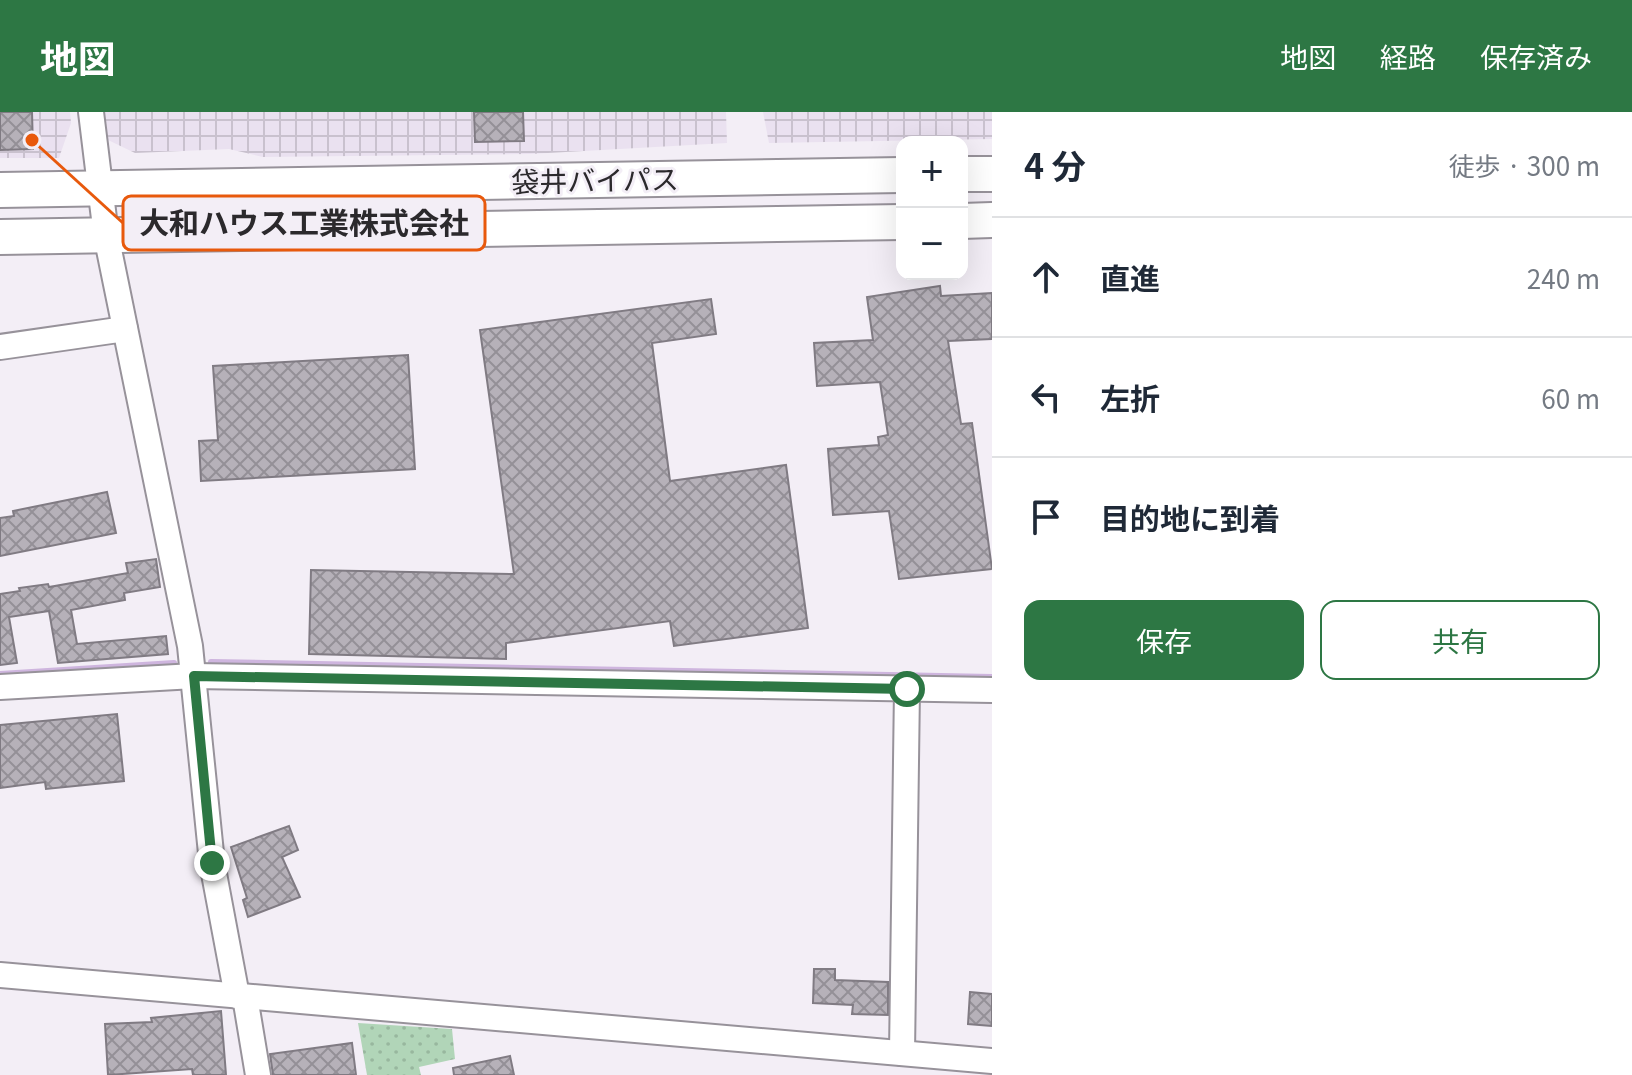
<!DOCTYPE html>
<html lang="ja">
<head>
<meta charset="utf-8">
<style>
	:root { --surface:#fff; --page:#f6f6f7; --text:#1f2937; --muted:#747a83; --line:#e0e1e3; --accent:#2d7744 }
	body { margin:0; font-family:Georgia,"Noto Sans JP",serif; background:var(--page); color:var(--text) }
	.controls { position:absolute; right:24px; top:24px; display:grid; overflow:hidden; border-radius:16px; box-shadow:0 8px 32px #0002 }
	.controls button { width:72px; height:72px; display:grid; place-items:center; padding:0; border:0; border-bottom:2px solid var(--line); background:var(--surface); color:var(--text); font:40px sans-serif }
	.stop { position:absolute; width:24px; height:24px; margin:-18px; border:6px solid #2d7744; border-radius:50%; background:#fff }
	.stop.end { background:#2d7744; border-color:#fff; box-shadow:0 2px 8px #0008 }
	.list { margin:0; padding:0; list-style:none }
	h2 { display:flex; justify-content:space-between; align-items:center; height:104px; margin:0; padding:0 32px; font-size:34px }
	h2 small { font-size:26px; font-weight:400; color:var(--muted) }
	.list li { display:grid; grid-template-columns:52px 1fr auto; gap:24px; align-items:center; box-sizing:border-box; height:120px; padding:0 32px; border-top:2px solid var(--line) }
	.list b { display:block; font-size:30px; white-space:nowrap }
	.list em { font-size:26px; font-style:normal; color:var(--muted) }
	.actions { display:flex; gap:16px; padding:24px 32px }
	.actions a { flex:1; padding:18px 0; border:2px solid var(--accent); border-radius:16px; text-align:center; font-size:28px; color:var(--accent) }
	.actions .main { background:var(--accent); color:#fff }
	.icon { flex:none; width:44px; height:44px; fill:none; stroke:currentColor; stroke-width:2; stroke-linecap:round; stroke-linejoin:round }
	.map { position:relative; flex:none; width:992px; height:963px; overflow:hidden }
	header { display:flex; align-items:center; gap:48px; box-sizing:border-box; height:112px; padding:0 40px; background:var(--accent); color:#fff }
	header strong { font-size:38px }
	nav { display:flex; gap:44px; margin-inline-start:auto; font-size:28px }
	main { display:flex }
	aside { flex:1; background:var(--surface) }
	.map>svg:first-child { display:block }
	.industrial { fill:url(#industrial-grid) }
	.grass { fill:url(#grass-dots) }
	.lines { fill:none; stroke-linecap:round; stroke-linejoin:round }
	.stream { stroke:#ceb5de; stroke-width:6 }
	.building { fill:url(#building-cross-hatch); stroke:#807b83; stroke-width:2 }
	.minor-casing { stroke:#97929a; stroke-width:28 }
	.highway-casing { stroke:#97929a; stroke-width:38 }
	.minor { stroke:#fff; stroke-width:24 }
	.highway { stroke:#fff; stroke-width:34 }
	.route { stroke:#2d7744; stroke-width:10 }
	.labels { text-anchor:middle; stroke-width:6; stroke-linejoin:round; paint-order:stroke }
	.street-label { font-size:28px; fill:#2b292c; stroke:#f3eef6 }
	.leader { fill:none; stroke:#e8590c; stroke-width:3 }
	.callout-dot { fill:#e8590c; stroke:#f3eef6; stroke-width:3 }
	.callout { fill:#f3eef6; stroke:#e8590c; stroke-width:3 }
	.callout-label { font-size:30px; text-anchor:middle; font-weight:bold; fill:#2b292c }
</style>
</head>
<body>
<header>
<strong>地図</strong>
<nav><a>地図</a><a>経路</a><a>保存済み</a></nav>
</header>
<main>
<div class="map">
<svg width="992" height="963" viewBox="0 0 992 963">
	<defs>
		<pattern id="industrial-grid" width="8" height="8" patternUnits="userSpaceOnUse" patternTransform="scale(2)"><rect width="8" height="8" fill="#eae1f0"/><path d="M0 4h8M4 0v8" fill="none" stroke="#c9c1ce"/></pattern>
		<pattern id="grass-dots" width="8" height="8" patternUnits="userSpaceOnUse" patternTransform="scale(2)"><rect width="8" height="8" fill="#b1d5b8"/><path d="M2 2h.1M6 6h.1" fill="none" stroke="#98b79e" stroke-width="1.8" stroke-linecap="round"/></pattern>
		<pattern id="building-cross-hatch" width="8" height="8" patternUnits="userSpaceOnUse" patternTransform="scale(2)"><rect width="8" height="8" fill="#b6b1b9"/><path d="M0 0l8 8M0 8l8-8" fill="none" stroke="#949097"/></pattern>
	</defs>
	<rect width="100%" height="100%" fill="#f3eef6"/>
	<g class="industrial">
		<path d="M0,0h70l1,11 -12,35h-59z"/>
		<path d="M105,0h621l1,31 -197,11 -267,3 -34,-8 -94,4 -27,-13z"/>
		<path d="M763,0h229v27l-223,4z"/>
	</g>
	<path class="grass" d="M358,911l94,6 3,30 -36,8 2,8h-54z"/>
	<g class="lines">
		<g class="stream">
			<path d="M211,550l781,15"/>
			<path d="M0,562l174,-11"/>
		</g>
	</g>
	<g class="building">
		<path d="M0,0h32l1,37 -33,1z"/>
		<path d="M474,0h49l1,29 -49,1z"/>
		<path d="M940,174l1,10 51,-3v46l-44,2 13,83 11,-1 20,146 -93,10 -10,-68 -56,4 -5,-66 51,-4 -1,-8 10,-2 -8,-53 -63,4 -3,-43 59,-3 -6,-43z"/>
		<path d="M711,187l5,35 -64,9 18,138 116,-16 22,163 -134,18 -4,-25 -164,22v16l-197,-5 2,-84 203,4 -34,-244z"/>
		<path d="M408,243l7,114 -214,12 -2,-40 19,-1 -5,-74z"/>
		<path d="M107,380l9,41 -116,23v-38l14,-2 -1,-5z"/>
		<path d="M156,447l4,28 -36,6 1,7 -54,10 6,34 89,-8 2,18 -110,9 -9,-52 -40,6 8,46 -17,2v-71l20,-3 -1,-3 29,-4 1,3 79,-14 -2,-10z"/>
		<path d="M117,602l7,67 -78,8 -1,-7 -45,6v-63z"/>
		<path d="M289,714l9,24 -16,7 18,40 -52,20 -5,-17 4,-2 -16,-51z"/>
		<path d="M814,857h21v11l53,2v33l-36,-1 1,-9 -40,-2z"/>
		<path d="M970,880l22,2v32l-24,-2z"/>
		<path d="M221,899l5,64h-33l-1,-6 -84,6 -3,-51 47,-2 -1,-4z"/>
		<path d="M352,931l4,32h-83l-3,-21z"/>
		<path d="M510,944l4,19h-60l-1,-7z"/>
	</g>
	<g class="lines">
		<defs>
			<g id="minor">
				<path d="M91,0l15,123 84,411 22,217 25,133"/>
				<path d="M0,235l125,-18"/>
				<path d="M0,575l194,-11 798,14"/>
				<path d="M0,863l992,86"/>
				<path d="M245,885l13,78"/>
				<path d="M902,941l5,-364"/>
			</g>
			<g id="highway">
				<path d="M962,62h30"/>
				<path d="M0,78l902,-15"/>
				<path d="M962,109l30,-1"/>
				<path d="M0,125l902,-15"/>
			</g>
		</defs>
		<use href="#minor" class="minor-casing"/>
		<use href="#highway" class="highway-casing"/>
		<use href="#minor" class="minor"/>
		<use href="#highway" class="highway"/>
	</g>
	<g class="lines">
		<path class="route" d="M212,751l-18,-187 713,13"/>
	</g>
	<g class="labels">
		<g class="street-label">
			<text transform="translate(595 69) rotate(-1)" y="10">袋井バイパス</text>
		</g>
	</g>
	<path class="leader" d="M32 28L123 111"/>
	<circle class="callout-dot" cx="32" cy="28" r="8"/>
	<rect class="callout" x="123" y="84" width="362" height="54" rx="8"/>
	<g class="callout-label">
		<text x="304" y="122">大和ハウス工業株式会社</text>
	</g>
</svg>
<div class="controls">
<button>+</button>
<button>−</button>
</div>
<div class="stop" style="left:907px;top:577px"></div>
<div class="stop end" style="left:212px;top:751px"></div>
</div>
<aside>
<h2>4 分<small>徒歩 · 300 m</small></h2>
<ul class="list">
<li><svg class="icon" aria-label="ahead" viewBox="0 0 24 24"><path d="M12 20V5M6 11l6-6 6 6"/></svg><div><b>直進</b></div><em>240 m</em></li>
<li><svg class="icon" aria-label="left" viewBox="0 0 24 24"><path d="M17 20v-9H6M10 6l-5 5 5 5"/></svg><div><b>左折</b></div><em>60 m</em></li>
<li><svg class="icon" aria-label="arrive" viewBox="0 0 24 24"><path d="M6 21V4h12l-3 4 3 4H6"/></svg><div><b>目的地に到着</b></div></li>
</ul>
<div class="actions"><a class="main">保存</a><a>共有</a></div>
</aside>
</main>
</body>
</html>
